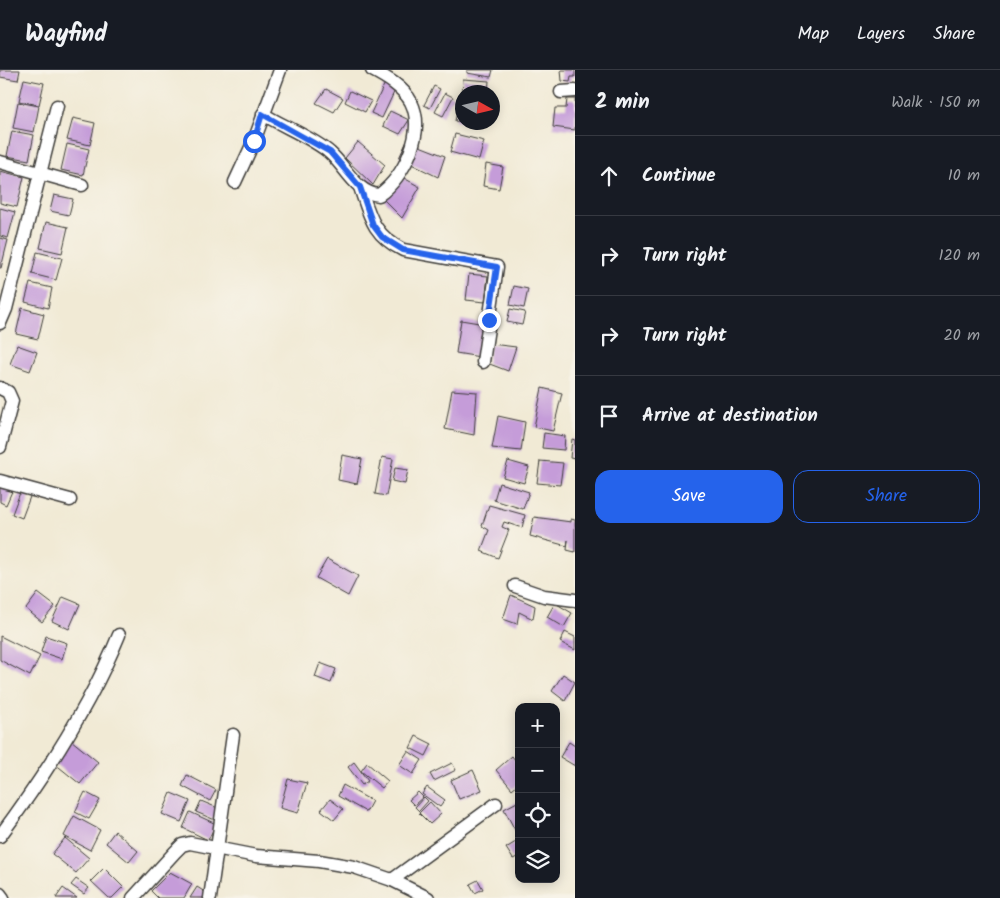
<!DOCTYPE html>
<html lang="en">
<head>
<meta charset="utf-8">
<style>
	:root { --surface:#171b24; --page:#242831; --text:#f1f3f6; --muted:#9ea1a6; --line:#363941; --accent:#2563eb }
	body { margin:0; font-family:Kalam,sans-serif; background:var(--page); color:var(--text) }
	.controls { position:absolute; right:15px; bottom:15px; display:grid; overflow:hidden; border-radius:10px; box-shadow:0 2px 12px #0003 }
	.controls button { width:45px; height:45px; display:grid; place-items:center; padding:0; border:0; border-bottom:1px solid var(--line); background:var(--surface); color:var(--text); font:25px sans-serif }
	.compass { position:absolute; left:455px; top:15px; width:45px; height:45px; border-radius:50%; background:var(--surface); box-shadow:0 2px 12px #0003; rotate:98deg }
	.stop { position:absolute; width:15px; height:15px; margin:-11px; border:4px solid #2563eb; border-radius:50%; background:#fff }
	.stop.end { background:#2563eb; border-color:#fff; box-shadow:0 1px 5px #0008 }
	.list { margin:0; padding:0; list-style:none }
	h2 { display:flex; justify-content:space-between; align-items:center; height:65px; margin:0; padding:0 20px; font-size:21px }
	h2 small { font-size:16px; font-weight:400; color:var(--muted) }
	.list li { display:grid; grid-template-columns:32px 1fr auto; gap:15px; align-items:center; box-sizing:border-box; height:80px; padding:0 20px; border-top:1px solid var(--line) }
	.list b { display:block; font-size:19px; white-space:nowrap }
	.list em { font-size:16px; font-style:normal; color:var(--muted) }
	.actions { display:flex; gap:10px; padding:15px 20px }
	.actions a { flex:1; padding:11px 0; border:1px solid var(--accent); border-radius:15px; text-align:center; font-size:18px; color:var(--accent) }
	.actions .main { background:var(--accent); color:#fff }
	.icon { flex:none; width:28px; height:28px; fill:none; stroke:currentColor; stroke-width:2; stroke-linecap:round; stroke-linejoin:round }
	.map { position:relative; flex:none; width:575px; height:828px; overflow:hidden }
	header { display:flex; align-items:center; gap:30px; box-sizing:border-box; height:70px; padding:0 25px; background:var(--surface); border-bottom:1px solid var(--line) }
	header strong { font-size:24px }
	nav { display:flex; gap:28px; margin-inline-start:auto; font-size:18px }
	main { display:flex }
	aside { flex:1; background:var(--surface) }
	.map>svg:first-child { display:block }
	.building { fill:#c59cd9 }
	.lines { fill:none; stroke-linecap:round; stroke-linejoin:round }
	.minor-casing { stroke:#3c3b38; stroke-width:15 }
	.minor { stroke:#fff; stroke-width:12 }
	.route { stroke:#2563eb; stroke-width:6 }
</style>
</head>
<body>
<header>
<strong>Wayfind</strong>
<nav><a>Map</a><a>Layers</a><a>Share</a></nav>
</header>
<main>
<div class="map">
<svg width="575" height="828" viewBox="0 0 575 828">
	<rect width="100%" height="100%" fill="#f7f3e8"/>
	<filter id="ink" filterUnits="userSpaceOnUse"><feTurbulence type="fractalNoise" baseFrequency=".02" numOctaves="2"/><feDisplacementMap in="SourceGraphic" scale="10" xChannelSelector="R" yChannelSelector="G"/><feConvolveMatrix kernelMatrix="1 2 1 2 8 2 1 2 1" color-interpolation-filters="sRGB"/></filter>
	<filter id="wash" filterUnits="userSpaceOnUse"><feTurbulence type="fractalNoise" baseFrequency=".0096" numOctaves="4" result="noise"/><feDisplacementMap in="SourceGraphic" scale="20" xChannelSelector="R" yChannelSelector="G"/><feGaussianBlur stdDeviation="1.12" result="paint"/><feColorMatrix in="noise" values="0 0 0 0 0 0 0 0 0 0 0 0 0 0 0 0 0 1.4 0 .05"/><feComposite in="paint" operator="in"/></filter>
	<g filter="url(#wash)">
		<rect width="100%" height="100%" fill="#f1ead5"/>
		<g id="blocks">
			<g class="building">
				<path d="M0,0h20l-2,10 -18,-3z"/>
				<path d="M467,0h26l-2,7 -24,-4z"/>
				<path d="M561,0h14v7h-4l-1,5 -8,-1z"/>
				<path d="M24,9l20,4 -5,22 -20,-4z"/>
				<path d="M463,9l26,2 -1,11h-26z"/>
				<path d="M385,13l11,5 -14,30 -11,-5z"/>
				<path d="M434,16l6,3 -10,19 -6,-3z"/>
				<path d="M326,19l17,9 -9,14 -18,-9z"/>
				<path d="M350,21l21,10 -6,11 -20,-10z"/>
				<path d="M445,23l8,4 -10,19 -8,-4z"/>
				<path d="M567,29h8v31l-22,-3 2,-19h11z"/>
				<path d="M459,30l3,1v21l-7,-1z"/>
				<path d="M18,32l21,4 -5,26 -21,-4z"/>
				<path d="M390,41l19,9 -9,14 -17,-8z"/>
				<path d="M73,48l22,5 -5,22 -23,-5z"/>
				<path d="M12,61l22,4 -5,25 -22,-4z"/>
				<path d="M455,64l29,7 -5,19 -29,-8z"/>
				<path d="M407,71l38,15 -7,21 -39,-19z"/>
				<path d="M358,72l27,23 -12,20 -28,-27z"/>
				<path d="M67,74l22,5 -6,26 -22,-5z"/>
				<path d="M486,94l17,3 -4,22 -16,-3z"/>
				<path d="M0,101l24,6 -7,30 -17,-4z"/>
				<path d="M402,107l18,10 -18,31 -18,-18z"/>
				<path d="M54,125l19,4 -4,16 -19,-4z"/>
				<path d="M0,138l15,4 -7,26 -8,-2z"/>
				<path d="M46,152l22,5 -6,26 -22,-5z"/>
				<path d="M0,168l8,2 -7,28h-1z"/>
				<path d="M37,182l25,6 -6,22 -24,-6z"/>
				<path d="M469,204l19,2 -3,26 -19,-2z"/>
				<path d="M30,213l22,5 -4,20 -23,-6z"/>
				<path d="M514,216l14,3 -4,19 -14,-3z"/>
				<path d="M22,238l22,6 -6,25 -22,-5z"/>
				<path d="M510,239l15,3 -3,13 -15,-3z"/>
				<path d="M461,250l24,4 -5,33 -24,-4z"/>
				<path d="M491,274l25,3 -8,24 -21,-8z"/>
				<path d="M17,275l20,7 -7,19 -20,-7z"/>
				<path d="M542,318l20,5 -9,38 -19,-4z"/>
				<path d="M452,320l25,2 -3,43 -29,-6z"/>
				<path d="M498,346l27,6 -4,29 -29,-3z"/>
				<path d="M544,363l21,3 -1,14 -22,-2z"/>
				<path d="M572,369l3,1v19l-5,-1z"/>
				<path d="M342,385l20,4 -5,25 -19,-4z"/>
				<path d="M382,387l11,2 -7,37 -11,-2z"/>
				<path d="M508,391l21,6 -5,16 -21,-6z"/>
				<path d="M540,391l23,2 -3,22 -23,-2z"/>
				<path d="M395,398l13,2 -3,14 -13,-3z"/>
				<path d="M499,413l30,9 -6,17 -29,-9z"/>
				<path d="M0,414l13,5 -7,16 -6,-3z"/>
				<path d="M21,420l10,4 -9,24 -10,-4z"/>
				<path d="M489,435l36,10 -3,13 -18,-6 -2,5 7,3 -11,28 -17,-7 8,-21 -7,-4z"/>
				<path d="M534,447l37,5v-3l4,1v32l-8,-2 1,-10 -1,6 -37,-10z"/>
				<path d="M327,489l31,17 -10,20 -32,-18z"/>
				<path d="M38,523l17,13 -13,16 -16,-13z"/>
				<path d="M511,525l24,11 -2,13 -14,-7 -2,12 -14,-5z"/>
				<path d="M63,527l17,7 -11,25 -17,-8z"/>
				<path d="M555,533l17,10 -8,14 -17,-10z"/>
				<path d="M565,562l10,5v13l-15,-8z"/>
				<path d="M0,566l40,20 -10,20 -30,-16z"/>
				<path d="M46,566l21,7 -5,16 -21,-7z"/>
				<path d="M320,593l16,6 -5,14 -16,-6z"/>
				<path d="M563,604l12,8 -10,19 -13,-10z"/>
				<path d="M416,666l16,8 -6,12 -16,-8z"/>
				<path d="M71,670l27,22 -18,22 -26,-21z"/>
				<path d="M569,672l6,4v20l-15,-9z"/>
				<path d="M408,681l14,9 -9,14 -14,-9z"/>
				<path d="M512,686l7,9v18l-7,6 -16,-19z"/>
				<path d="M354,692l14,19 -6,4 -14,-18z"/>
				<path d="M367,693l21,18 -6,7 -21,-17z"/>
				<path d="M452,693l4,7 -22,11 -4,-7z"/>
				<path d="M473,700l9,20 -23,9 -8,-19z"/>
				<path d="M187,705l29,15 -6,11 -28,-15z"/>
				<path d="M288,709l19,4 -9,30 -18,-5z"/>
				<path d="M343,715l29,16 -6,11 -28,-16z"/>
				<path d="M427,717l18,13 -5,7 -18,-13z"/>
				<path d="M85,722l15,8 -11,19 -14,-7z"/>
				<path d="M418,722l5,5 -9,8 -5,-5z"/>
				<path d="M171,723l19,8 -9,21 -19,-8z"/>
				<path d="M424,727l4,4 -9,10 -4,-4z"/>
				<path d="M330,729l13,10 -9,11 -13,-10z"/>
				<path d="M201,731l19,8 -5,11 -19,-8z"/>
				<path d="M519,731v29l-3,2 -12,-23z"/>
				<path d="M430,732l11,12 -11,10 -11,-11z"/>
				<path d="M190,742l26,12 -8,16 -25,-12z"/>
				<path d="M74,746l26,14 -10,20 -26,-14z"/>
				<path d="M115,761l23,20 -9,11 -23,-19z"/>
				<path d="M65,768l24,20 -13,15 -24,-19z"/>
				<path d="M519,770v16l-6,3 -7,-11z"/>
				<path d="M104,798l19,19 -11,11h-3l-18,-17z"/>
				<path d="M170,802l22,12 -8,14h-26l-7,-7z"/>
				<path d="M76,809l13,9 -5,6 -13,-9z"/>
				<path d="M478,810l5,9 -8,4 -5,-9z"/>
				<path d="M197,817l11,7 -2,4h-16z"/>
				<path d="M63,818l14,10h-21z"/>
			</g>
		</g>
	</g>
	<g filter="url(#ink)">
		<use href="#blocks" fill-opacity="0" stroke="#3c3b38" stroke-width="1"/>
		<g class="lines">
			<defs>
				<g id="minor">
					<path d="M561,22l14,-1"/>
					<path d="M263,44c19,12 52,25 67,39 16,14 26,40 49,42 25,-18 47,-63 32,-93 -8,-15 -24,-24 -39,-32"/>
					<path d="M0,92l82,23"/>
					<path d="M235,112l19,-41 26,-71"/>
					<path d="M360,117c10,30 13,48 43,63l94,17 -14,95"/>
					<path d="M0,253l6,-14 51,-203"/>
					<path d="M0,318l8,4 4,9 -12,46"/>
					<path d="M0,411l70,19"/>
					<path d="M515,516l29,10 31,4"/>
					<path d="M0,766c46,-62 90,-130 119,-201"/>
					<path d="M392,810l104,-76"/>
					<path d="M0,824l3,4"/>
					<path d="M133,828l42,-46 7,-7 8,-2 66,13 63,5 35,6 38,13 36,18"/>
					<path d="M210,828l23,-163"/>
				</g>
			</defs>
			<use href="#minor" class="minor-casing"/>
			<use href="#minor" class="minor"/>
		</g>
	</g>
	<g class="lines" filter="url(#ink)">
		<path class="route" d="M254,71l8,-27 68,38 30,35 13,38 9,12 21,13 94,17 -8,53"/>
	</g>
</svg>
<div class="controls">
<button>+</button>
<button>−</button>
<button><svg class="icon" aria-label="locate" viewBox="0 0 24 24"><circle cx="12" cy="12" r="6"/><path d="M12 2v4M12 18v4M2 12h4M18 12h4"/></svg></button>
<button><svg class="icon" aria-label="layers" viewBox="0 0 24 24"><path d="M12 4l9 5-9 5-9-5zM3 14l9 5 9-5"/></svg></button>
</div>
<svg class="compass" viewBox="-18 -18 36 36"><path d="M0-13l5 13h-10z" fill="#e53935"/><path d="M0 13l5-13h-10z" fill="#9ea1a6"/></svg>
<div class="stop" style="left:254px;top:71px"></div>
<div class="stop end" style="left:489px;top:250px"></div>
</div>
<aside>
<h2>2 min<small>Walk · 150 m</small></h2>
<ul class="list">
<li><svg class="icon" aria-label="ahead" viewBox="0 0 24 24"><path d="M12 20V5M6 11l6-6 6 6"/></svg><div><b>Continue</b></div><em>10 m</em></li>
<li><svg class="icon" aria-label="right" viewBox="0 0 24 24"><path d="M7 20v-9h11M14 6l5 5-5 5"/></svg><div><b>Turn right</b></div><em>120 m</em></li>
<li><svg class="icon" aria-label="right" viewBox="0 0 24 24"><path d="M7 20v-9h11M14 6l5 5-5 5"/></svg><div><b>Turn right</b></div><em>20 m</em></li>
<li><svg class="icon" aria-label="arrive" viewBox="0 0 24 24"><path d="M6 21V4h12l-3 4 3 4H6"/></svg><div><b>Arrive at destination</b></div></li>
</ul>
<div class="actions"><a class="main">Save</a><a>Share</a></div>
</aside>
</main>
</body>
</html>
